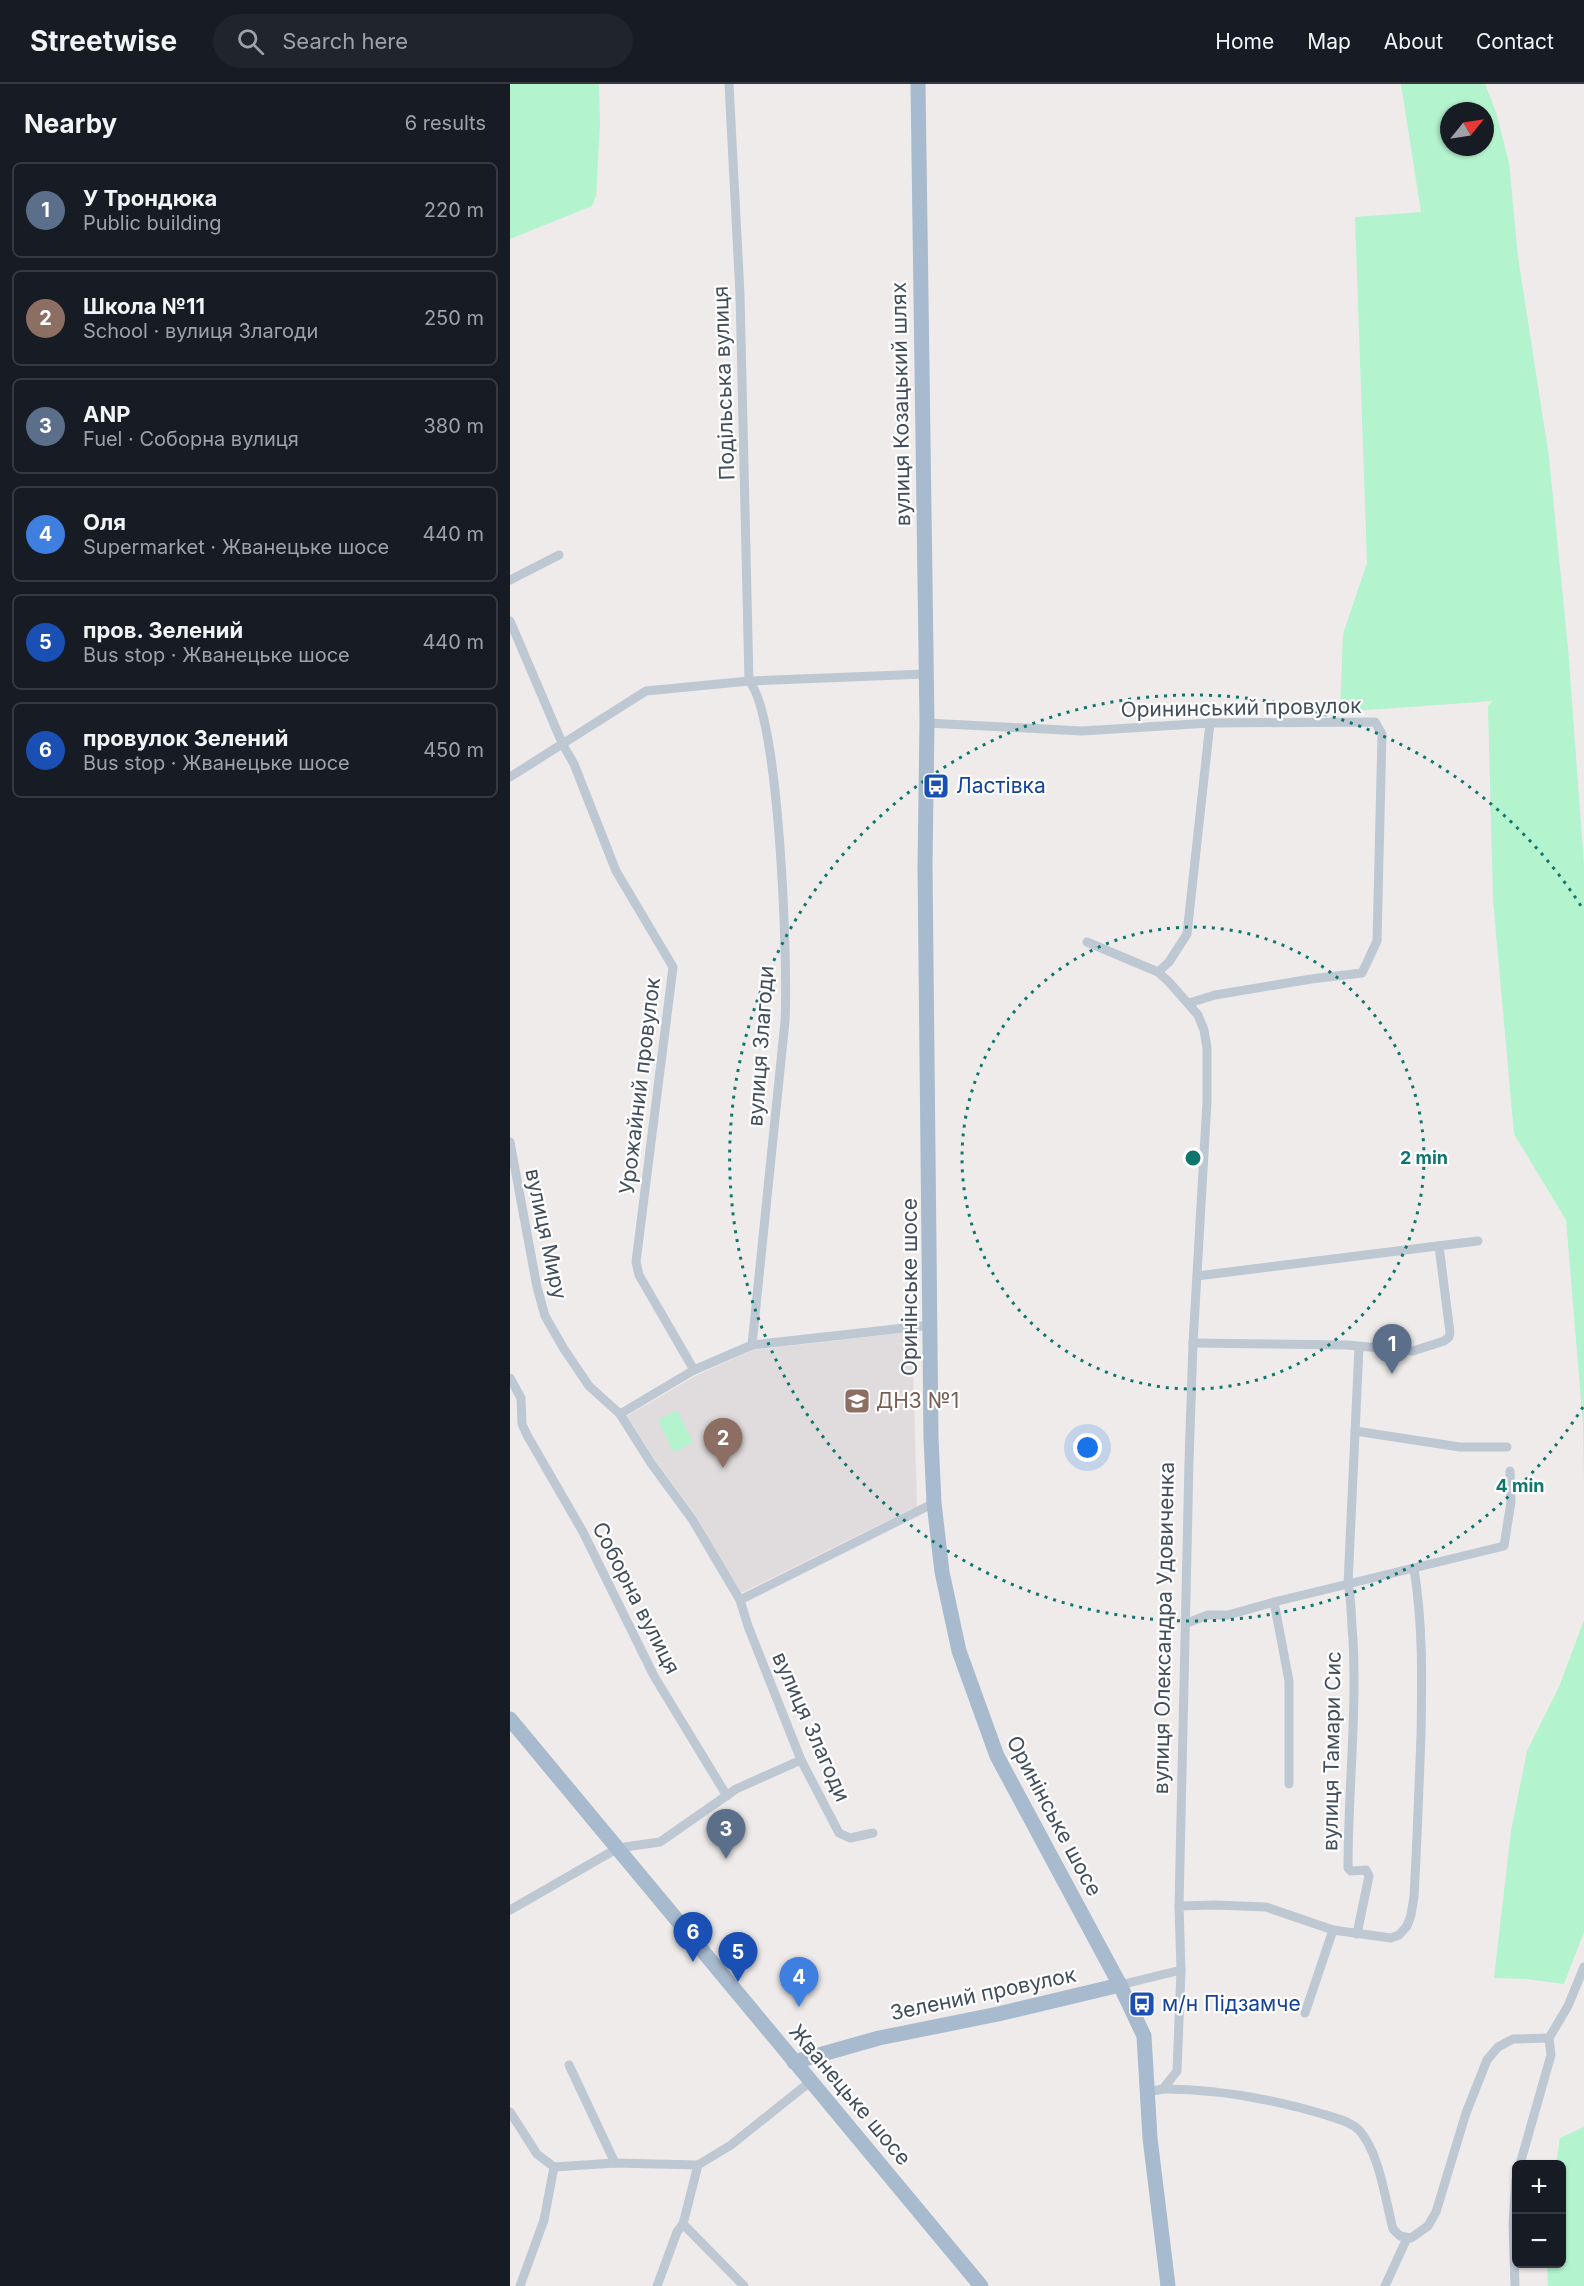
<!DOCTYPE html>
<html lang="en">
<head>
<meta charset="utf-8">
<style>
	:root { --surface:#171b24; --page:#20242c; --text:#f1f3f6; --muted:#9ea1a6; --line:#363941; --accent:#b45309 }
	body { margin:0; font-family:Inter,sans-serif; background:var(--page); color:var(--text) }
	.controls { position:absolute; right:18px; bottom:18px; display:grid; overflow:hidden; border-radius:9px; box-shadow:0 2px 4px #0004 }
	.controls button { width:54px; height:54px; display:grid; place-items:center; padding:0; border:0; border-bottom:2px solid var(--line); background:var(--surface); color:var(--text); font:30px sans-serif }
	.compass { position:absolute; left:930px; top:18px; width:54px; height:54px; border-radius:50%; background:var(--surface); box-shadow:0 2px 4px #0004; rotate:60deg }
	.you { position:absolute; left:578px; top:1364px; width:21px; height:21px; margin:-15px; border:4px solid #fff; border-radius:50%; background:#1a73e8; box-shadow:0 0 0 9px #1a73e833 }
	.badge { display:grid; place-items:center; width:39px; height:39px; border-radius:50%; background:var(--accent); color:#fff; font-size:20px; font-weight:700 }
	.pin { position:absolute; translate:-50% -50px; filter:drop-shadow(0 2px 3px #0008) }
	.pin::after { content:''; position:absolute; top:32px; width:21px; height:18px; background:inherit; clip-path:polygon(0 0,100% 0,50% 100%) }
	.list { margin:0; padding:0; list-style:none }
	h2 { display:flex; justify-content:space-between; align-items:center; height:78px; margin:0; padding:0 24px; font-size:26px }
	h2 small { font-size:20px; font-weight:400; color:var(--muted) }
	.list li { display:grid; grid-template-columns:39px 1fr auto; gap:18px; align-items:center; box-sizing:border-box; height:96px; margin:0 12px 12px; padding:0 12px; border:2px solid var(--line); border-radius:9px }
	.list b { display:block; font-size:22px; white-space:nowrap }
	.list p { margin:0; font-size:20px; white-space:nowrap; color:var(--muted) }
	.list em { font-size:20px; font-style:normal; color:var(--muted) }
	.icon { flex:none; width:33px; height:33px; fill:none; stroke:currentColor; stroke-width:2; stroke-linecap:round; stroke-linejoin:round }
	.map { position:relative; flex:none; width:1074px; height:2202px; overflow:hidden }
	header { display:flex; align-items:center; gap:36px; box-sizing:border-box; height:84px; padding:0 30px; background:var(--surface); border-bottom:2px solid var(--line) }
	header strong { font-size:28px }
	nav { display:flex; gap:33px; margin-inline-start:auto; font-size:21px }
	.search { width:420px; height:54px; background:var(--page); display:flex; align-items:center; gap:15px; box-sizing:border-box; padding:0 21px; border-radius:33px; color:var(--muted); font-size:22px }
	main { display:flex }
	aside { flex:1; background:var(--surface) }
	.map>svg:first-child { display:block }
	.education { fill:#e0dcdd }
	.green { fill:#b3f3cd; fill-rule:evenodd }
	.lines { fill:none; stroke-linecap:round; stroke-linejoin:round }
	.minor { stroke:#bdc8d3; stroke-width:9 }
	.primary { stroke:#a7bace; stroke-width:15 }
	.ring { fill:none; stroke:#0f766e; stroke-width:3; stroke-dasharray:3 6 }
	.labels { text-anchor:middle; stroke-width:4.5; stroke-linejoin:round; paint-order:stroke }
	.street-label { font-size:21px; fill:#424e5b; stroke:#fff }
	.transit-label { font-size:21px; fill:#164399; stroke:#fff; text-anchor:start }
	.education-label { font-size:21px; fill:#785e54; stroke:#fff; text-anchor:start }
	.centre { fill:#0f766e; stroke:#fff; stroke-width:3 }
	.ring-label { font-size:18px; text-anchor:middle; font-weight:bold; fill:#0f766e; stroke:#fff; stroke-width:4.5; stroke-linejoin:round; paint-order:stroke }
</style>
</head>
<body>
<header>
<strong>Streetwise</strong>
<div class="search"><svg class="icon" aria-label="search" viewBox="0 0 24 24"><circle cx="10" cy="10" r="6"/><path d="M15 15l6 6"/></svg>Search here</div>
<nav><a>Home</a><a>Map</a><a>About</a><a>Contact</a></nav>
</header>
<main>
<aside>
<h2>Nearby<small>6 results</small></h2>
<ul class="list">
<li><span class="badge" style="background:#5c6f8a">1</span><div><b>У Трондюка</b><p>Public building</p></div><em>220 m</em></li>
<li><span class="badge" style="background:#8d6e63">2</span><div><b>Школа №11</b><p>School · вулиця Злагоди</p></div><em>250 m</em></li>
<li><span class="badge" style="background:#5c6f8a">3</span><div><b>ANP</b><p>Fuel · Соборна вулиця</p></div><em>380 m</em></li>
<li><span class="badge" style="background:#3f7fe0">4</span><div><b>Оля</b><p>Supermarket · Жванецьке шосе</p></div><em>440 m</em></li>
<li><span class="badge" style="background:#1a4fb4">5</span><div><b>пров. Зелений</b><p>Bus stop · Жванецьке шосе</p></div><em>440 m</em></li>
<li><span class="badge" style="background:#1a4fb4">6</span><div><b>провулок Зелений</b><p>Bus stop · Жванецьке шосе</p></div><em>450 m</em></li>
</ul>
</aside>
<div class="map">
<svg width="1074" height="2202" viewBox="0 0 1074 2202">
	<rect width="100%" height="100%" fill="#efebeb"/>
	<path class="education" d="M402,1248l5,174 -178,88 -43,-78 -41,-56 -28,-44 70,-41 56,-25z"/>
	<g class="green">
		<path d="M0,0h89l1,42 -4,70 -4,10 -82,33z"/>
		<path d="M891,0h84l11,28 13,51 9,94 31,200 19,191 16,217v622l-1,-63 -17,-204 -52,-86 -21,-234 -5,-194 5,-5 -153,11 3,-78 24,-71 -12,-346 66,-5zM939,27h36v36h-36z"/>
		<path d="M167,1326l16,32 -19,10 -16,-32z"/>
		<path d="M1074,1536v312l-20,52 -37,-5 -33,-1 17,-147 16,-80 32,-64z"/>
		<path d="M1074,2043v159h-36l-1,-22h15v-100h-6l4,-26z"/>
	</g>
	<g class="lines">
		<g class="minor">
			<path d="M219,0l11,210 9,387c31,34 39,286 36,340l-33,324"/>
			<path d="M0,496l49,-25"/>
			<path d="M0,537l53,124 11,19 42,107 57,96 -37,295 3,13 55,95"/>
			<path d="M417,639l155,8 128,-8 165,-1 7,12 -5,207 -15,32 -51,6 -96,16 -26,8"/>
			<path d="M0,693l136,-86 103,-10 176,-7"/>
			<path d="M577,858l71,30 11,10 29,33 6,15 3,18v54l-14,241 -4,119 -10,444 2,64 -4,101 -14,18 -15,3"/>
			<path d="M648,888l11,-10 18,-28 23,-211"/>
			<path d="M0,1058l27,145 8,29 19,33 25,37 31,28 31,49 41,56 48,81 8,26 53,134 38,73 11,5 23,-5"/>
			<path d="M687,1192l281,-35"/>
			<path d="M683,1259l154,2 66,6 31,-10 5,-4 1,-4 -11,-87"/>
			<path d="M0,1294l11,20 1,26 5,11 56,97 71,144 73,120"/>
			<path d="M110,1330l74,-44 58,-25 180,-20"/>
			<path d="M845,1347l105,16h47"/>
			<path d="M230,1516l194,-97"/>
			<path d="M764,1518l15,79v103"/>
			<path d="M677,1539l21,-8h20l46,-13 230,-56 7,-44 -1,-31"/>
			<path d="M669,1822l36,-1 51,2 67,23 58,8 8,-3 8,-9 4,-11 3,-18c3,-54 5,-108 7,-162 1,-56 2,-111 -7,-166"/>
			<path d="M0,1826l108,-62 42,-6 76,-53 65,-29"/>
			<path d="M847,1850l12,-58 -3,-6 -15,1 -3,-3c0,-76 9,-153 5,-229 -2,-18 -1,-37 -5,-55l11,-237"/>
			<path d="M610,1901l61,-15"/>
			<path d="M795,1929l28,-83"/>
			<path d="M59,1981l46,98"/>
			<path d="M653,2005c55,0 110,10 163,26 11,4 24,6 33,15 21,24 26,69 34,99l7,7 11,2 17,-12 8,-14 30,-99 21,-53 11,-13 15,-8 36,-1"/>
			<path d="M0,2028l27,42 17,13"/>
			<path d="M1010,2080l31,-109 -2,-17 19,-32 16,-39"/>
			<path d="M44,2083l61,-4 83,2 33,-20 80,-64"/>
			<path d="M173,2140l61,62"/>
			<path d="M10,2202l24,-66 10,-53"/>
			<path d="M147,2202l20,-54 6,-8 15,-59"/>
			<path d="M875,2202l22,-48"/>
			<path d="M1005,2202l-2,-62 3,-45"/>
		</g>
		<g class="primary">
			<path d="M408,0l9,639 -2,143 6,572 3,65 8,69 17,79 38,105 123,229 24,51 6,102 18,148"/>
			<path d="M0,1635l471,567"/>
			<path d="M284,1978l85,-24 119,-24 122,-29"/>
		</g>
	</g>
	<g class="ring">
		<circle cx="683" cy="1074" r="231"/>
		<path d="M1073 1323A463 463 0 1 1 1073 825"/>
	</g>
	<defs>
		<symbol id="bus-square" viewBox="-11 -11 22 22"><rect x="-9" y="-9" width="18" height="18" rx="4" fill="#1a4fb4" stroke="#fff"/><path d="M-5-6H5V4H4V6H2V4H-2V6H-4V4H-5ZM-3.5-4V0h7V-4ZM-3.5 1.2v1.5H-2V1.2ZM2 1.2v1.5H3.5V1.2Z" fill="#fff"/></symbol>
		<symbol id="school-square" viewBox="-11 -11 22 22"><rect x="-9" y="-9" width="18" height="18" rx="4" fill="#8d6e63" stroke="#fff"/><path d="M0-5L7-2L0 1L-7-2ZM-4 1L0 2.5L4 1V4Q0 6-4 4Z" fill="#fff"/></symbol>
	</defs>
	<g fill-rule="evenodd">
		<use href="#bus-square" x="411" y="687" width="30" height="30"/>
		<use href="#school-square" x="332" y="1302" width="30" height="30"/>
		<use href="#bus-square" x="617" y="1905" width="30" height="30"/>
	</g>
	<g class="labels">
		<g class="street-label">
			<text transform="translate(214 299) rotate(-92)" y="7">Подільська вулиця</text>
			<text transform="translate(391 320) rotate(-91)" y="7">вулиця Козацький шлях</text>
			<text transform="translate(731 624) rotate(-1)" y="7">Орининський провулок</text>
			<text transform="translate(251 962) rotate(-86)" y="7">вулиця Злагоди</text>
			<text transform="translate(130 1002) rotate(-83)" y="7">Урожайний провулок</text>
			<text transform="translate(36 1150) rotate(78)" y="7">вулиця Миру</text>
			<text transform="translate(400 1203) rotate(-90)" y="7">Оринінське шосе</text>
			<text transform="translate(126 1514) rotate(63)" y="7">Соборна вулиця</text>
			<text transform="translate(654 1544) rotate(-89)" y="7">вулиця Олександра Удовиченка</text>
			<text transform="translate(301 1643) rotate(66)" y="7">вулиця Злагоди</text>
			<text transform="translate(822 1667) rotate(-89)" y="7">вулиця Тамари Сис</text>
			<text transform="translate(544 1732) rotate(62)" y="7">Оринінське шосе</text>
			<text transform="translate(473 1910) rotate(-12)" y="7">Зелений провулок</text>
			<text transform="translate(340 2011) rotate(50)" y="7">Жванецьке шосе</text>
		</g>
		<g class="transit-label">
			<text x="446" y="709">Ластівка</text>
			<text x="652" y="1927">м/н Підзамче</text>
		</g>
		<g class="education-label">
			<text x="366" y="1324">ДНЗ №1</text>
		</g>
	</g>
	<circle cx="683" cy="1074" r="9" class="centre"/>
	<g class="ring-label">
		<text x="914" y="1080">2 min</text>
		<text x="1010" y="1408">4 min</text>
	</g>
</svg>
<div class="controls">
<button>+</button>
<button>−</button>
</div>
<svg class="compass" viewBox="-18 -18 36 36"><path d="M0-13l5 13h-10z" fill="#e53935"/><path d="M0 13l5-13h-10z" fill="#9ea1a6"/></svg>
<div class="you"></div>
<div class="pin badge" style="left:882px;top:1290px;background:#5c6f8a">1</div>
<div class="pin badge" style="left:213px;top:1384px;background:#8d6e63">2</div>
<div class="pin badge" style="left:216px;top:1775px;background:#5c6f8a">3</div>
<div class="pin badge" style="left:289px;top:1923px;background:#3f7fe0">4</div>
<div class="pin badge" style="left:228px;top:1898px;background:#1a4fb4">5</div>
<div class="pin badge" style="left:183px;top:1878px;background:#1a4fb4">6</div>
</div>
</main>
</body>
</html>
